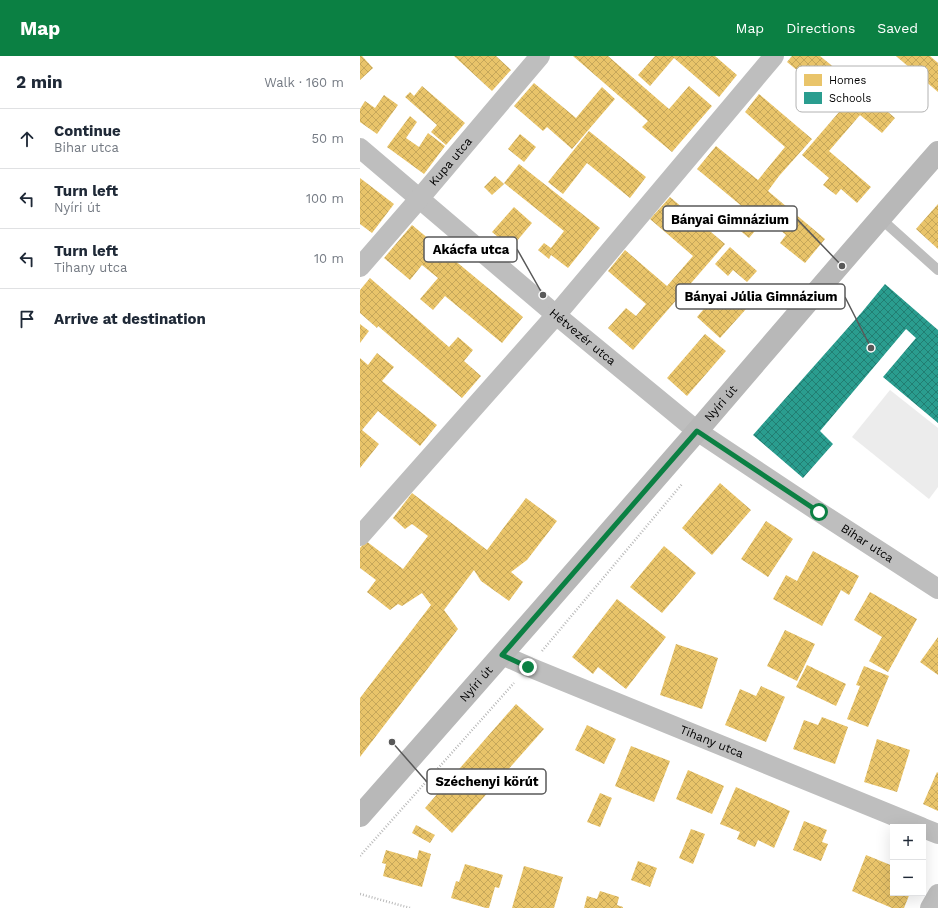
<!DOCTYPE html>
<html lang="en">
<head>
<meta charset="utf-8">
<style>
	:root { --surface:#fff; --page:#f6f6f7; --text:#1f2937; --muted:#747a83; --line:#e0e1e3; --accent:#0b8043 }
	body { margin:0; font-family:"Work Sans",sans-serif; background:var(--page); color:var(--text) }
	.controls { position:absolute; right:12px; bottom:12px; display:grid; overflow:hidden; border-radius:0px; box-shadow:0 4px 16px #0002 }
	.controls button { width:36px; height:36px; display:grid; place-items:center; padding:0; border:0; border-bottom:1px solid var(--line); background:var(--surface); color:var(--text); font:20px sans-serif }
	.stop { position:absolute; width:12px; height:12px; margin:-9px; border:3px solid #0b8043; border-radius:50%; background:#fff }
	.stop.end { background:#0b8043; border-color:#fff; box-shadow:0 1px 4px #0008 }
	.list { margin:0; padding:0; list-style:none }
	h2 { display:flex; justify-content:space-between; align-items:center; height:52px; margin:0; padding:0 16px; font-size:17px }
	h2 small { font-size:13px; font-weight:400; color:var(--muted) }
	.list li { display:grid; grid-template-columns:26px 1fr auto; gap:12px; align-items:center; box-sizing:border-box; height:60px; padding:0 16px; border-top:1px solid var(--line) }
	.list b { display:block; font-size:15px; white-space:nowrap }
	.list p { margin:0; font-size:13px; white-space:nowrap; color:var(--muted) }
	.list em { font-size:13px; font-style:normal; color:var(--muted) }
	.icon { flex:none; width:22px; height:22px; fill:none; stroke:currentColor; stroke-width:2; stroke-linecap:round; stroke-linejoin:round }
	.map { position:relative; flex:none; width:578px; height:852px; overflow:hidden }
	header { display:flex; align-items:center; gap:24px; box-sizing:border-box; height:56px; padding:0 20px; background:var(--accent); color:#fff }
	header strong { font-size:19px }
	nav { display:flex; gap:22px; margin-inline-start:auto; font-size:14px }
	main { display:flex }
	aside { flex:1; background:var(--surface) }
	.map>svg:first-child { display:block }
	.garden { fill:#ececec }
	.homes { fill:url(#homes-cross-hatch) }
	.schools { fill:url(#schools-cross-hatch) }
	.lines { fill:none; stroke-linecap:round; stroke-linejoin:round }
	.path { stroke:#b9b9b9; stroke-width:2.5; stroke-dasharray:1 2; stroke-linecap:butt }
	.lane { stroke:#bebebe; stroke-width:10 }
	.street { stroke:#bebebe; stroke-width:20 }
	.secondary { stroke:#b8b8b8; stroke-width:22 }
	.route { stroke:#0b8043; stroke-width:5 }
	.labels { text-anchor:middle; stroke-width:4; stroke-linejoin:round; paint-order:stroke }
	.street-label { font-size:12px; fill:#000; stroke:#fff }
	.key { fill:#fff; stroke:#b2b2b2; stroke-width:1 }
	.key-label { font-size:11px; fill:#000 }
	.leader { fill:none; stroke:#595959; stroke-width:1.5 }
	.callout-dot { fill:#595959; stroke:#fff; stroke-width:1.5 }
	.callout { fill:#fff; stroke:#595959; stroke-width:1.5 }
	.callout-label { font-size:13px; text-anchor:middle; font-weight:bold; fill:#000 }
</style>
</head>
<body>
<header>
<strong>Map</strong>
<nav><a>Map</a><a>Directions</a><a>Saved</a></nav>
</header>
<main>
<aside>
<h2>2 min<small>Walk · 160 m</small></h2>
<ul class="list">
<li><svg class="icon" aria-label="ahead" viewBox="0 0 24 24"><path d="M12 20V5M6 11l6-6 6 6"/></svg><div><b>Continue</b><p>Bihar utca</p></div><em>50 m</em></li>
<li><svg class="icon" aria-label="left" viewBox="0 0 24 24"><path d="M17 20v-9H6M10 6l-5 5 5 5"/></svg><div><b>Turn left</b><p>Nyíri út</p></div><em>100 m</em></li>
<li><svg class="icon" aria-label="left" viewBox="0 0 24 24"><path d="M17 20v-9H6M10 6l-5 5 5 5"/></svg><div><b>Turn left</b><p>Tihany utca</p></div><em>10 m</em></li>
<li><svg class="icon" aria-label="arrive" viewBox="0 0 24 24"><path d="M6 21V4h12l-3 4 3 4H6"/></svg><div><b>Arrive at destination</b></div></li>
</ul>
</aside>
<div class="map">
<svg width="578" height="852" viewBox="0 0 578 852">
	<defs>
		<pattern id="homes-cross-hatch" width="8" height="8" patternUnits="userSpaceOnUse"><rect width="8" height="8" fill="#e9c46a"/><path d="M0 0l8 8M0 8l8-8" fill="none" stroke="#c6a75a"/></pattern>
		<pattern id="schools-cross-hatch" width="8" height="8" patternUnits="userSpaceOnUse"><rect width="8" height="8" fill="#2a9d8f"/><path d="M0 0l8 8M0 8l8-8" fill="none" stroke="#227e72"/></pattern>
	</defs>
	<rect width="100%" height="100%" fill="#fff"/>
	<path class="garden" d="M530,334l48,38v59l-9,12 -77,-62z"/>
	<g class="homes">
		<path d="M0,0h2l11,12 -13,12z"/>
		<path d="M94,0h42l15,14 -19,21z"/>
		<path d="M213,0h35l61,53 20,-23 23,20 -40,46 -30,-25 6,-6z"/>
		<path d="M295,0h60l22,19 -18,22 -45,-39 -24,28 -12,-11z"/>
		<path d="M432,0h28l31,25 -16,20 -48,-39z"/>
		<path d="M536,0h34l8,7v29z"/>
		<path d="M517,12l14,12 -17,20 21,18 -13,15 -22,-18 -31,36 42,36 -14,16 -16,-14 -5,6 -13,-10 6,-7 -27,-23z"/>
		<path d="M174,27l42,35 26,-31 13,12 -43,50 -25,-22 -4,4 -29,-25z"/>
		<path d="M62,30l43,37 -19,22 -15,-13 6,-7 -32,-28 5,-5 4,4z"/>
		<path d="M399,38l53,45 -33,37 -11,15 57,48 -20,24 -25,-20 6,-8 -20,-17 -17,20 -12,-10 13,-15 -53,-44 19,-23 42,34 27,-33 -40,-35z"/>
		<path d="M24,39l14,10 -21,29 -17,-12v-13l5,-8 10,7z"/>
		<path d="M50,60l7,6 -11,16 13,9 9,-14 17,13 -21,28 -37,-27z"/>
		<path d="M229,75l57,46 -16,21 -43,-35 -24,31 -15,-12z"/>
		<path d="M160,78l16,13 -12,15 -16,-13z"/>
		<path d="M159,108l81,64 -32,40 -17,-13 -2,4 -11,-9 6,-7 7,5 13,-17 -60,-48z"/>
		<path d="M135,120l9,8 -12,11 -8,-8z"/>
		<path d="M0,122l34,26 -22,29 -12,-9z"/>
		<path d="M310,141l55,47 -92,106 -25,-22 18,-20 10,8 10,-12 -38,-33 17,-21 42,36 26,-30 -43,-37z"/>
		<path d="M578,148v45l-22,-20z"/>
		<path d="M154,151l18,16 -21,25 -19,-16z"/>
		<path d="M52,169l111,92 -21,26 -57,-47 -12,14 -13,-11 18,-21 -16,-13 -12,15 -26,-22z"/>
		<path d="M370,191l27,24 -10,11 -14,-12 -5,6 -13,-12z"/>
		<path d="M10,222l79,69 9,-10 15,13 -9,11 17,15 -19,22 -84,-72 -1,2 -17,-15v-23z"/>
		<path d="M362,232l24,21 -26,29 -23,-21z"/>
		<path d="M0,268l9,7 -9,12z"/>
		<path d="M345,278l21,17 -39,45 -20,-18z"/>
		<path d="M17,297l17,14 -12,14 55,44 -17,21 -42,-35 -16,19 17,14 -19,24v-110l8,7z"/>
		<path d="M360,427l31,27 -39,45 -30,-27z"/>
		<path d="M52,437l75,57 39,-52 31,23 -30,39 -16,12 12,10 -14,19 -28,-20 -7,-11 -30,40 14,19 -98,128v-59l71,-93 -9,-12 -20,13 -4,-2 -8,6 -23,-18 9,-12 -16,-12v-20l6,-7 37,28 25,-33 -16,-12 -7,5 -12,-11z"/>
		<path d="M406,465l27,18 -25,38 -27,-18z"/>
		<path d="M304,490l32,27 -34,40 -32,-26z"/>
		<path d="M453,495l46,25 -10,19 -8,-5 -19,36 -49,-27 13,-24 11,6z"/>
		<path d="M510,536l47,27 -29,53 -19,-11 13,-24 -28,-17z"/>
		<path d="M257,543l49,38 -40,52 -28,-22 -5,7 -21,-17z"/>
		<path d="M425,574l30,14 -18,37 -30,-15z"/>
		<path d="M578,581v38l-18,-13z"/>
		<path d="M316,588l42,14 -16,51 -42,-14z"/>
		<path d="M447,609l39,19 -10,22 -40,-19z"/>
		<path d="M504,610l25,10 -21,51 -21,-8 13,-33 -4,-1z"/>
		<path d="M401,630l24,11 -19,45 -41,-17 15,-36 16,7z"/>
		<path d="M156,648l28,25 -92,104 -27,-25z"/>
		<path d="M462,661l26,10 -13,37 -42,-15 11,-29 14,5z"/>
		<path d="M227,669l29,14 -12,25 -29,-14z"/>
		<path d="M517,683l33,11 -13,42 -33,-10z"/>
		<path d="M271,690l39,15 -16,41 -39,-16z"/>
		<path d="M328,714l36,16 -12,28 -36,-15z"/>
		<path d="M577,716l1,1v38l-15,-7z"/>
		<path d="M376,731l54,24 -16,37 -16,-8 -3,7 -18,-8 3,-7 -20,-8z"/>
		<path d="M240,737l12,5 -12,29 -13,-5z"/>
		<path d="M444,765l23,9 -5,12 6,2 -7,17 -28,-11z"/>
		<path d="M56,769l19,10 -5,8 -18,-10z"/>
		<path d="M331,773l14,5 -12,30 -14,-6z"/>
		<path d="M26,794l31,9 2,-9 12,4 -9,33 -39,-11 3,-12 -4,-1z"/>
		<path d="M506,799l27,11v27h17l-6,15h-12l-40,-17z"/>
		<path d="M278,805l19,7 -7,19 -19,-7z"/>
		<path d="M105,808l38,11 -4,13 -4,-1 -6,21h-3l-35,-10 5,-17 3,1z"/>
		<path d="M164,810l39,11 -9,31h-42z"/>
		<path d="M240,835l19,6 -2,8 6,2v1h-39l3,-12 10,3z"/>
	</g>
	<path class="schools" d="M525,228l53,46v93l-55,-46 33,-39 -10,-9 -86,102 13,13 -30,34 -50,-43 109,-123z"/>
	<g class="lines">
		<g class="path">
			<path d="M182,595l140,-167"/>
			<path d="M0,800l154,-173"/>
			<path d="M0,838l50,14"/>
		</g>
		<path class="lane" d="M520,162l58,52"/>
		<g class="street">
			<path id="s1" d="M0,92l196,167 141,116 122,81 119,77"/>
			<path id="s2" d="M0,211l59,-68 121,-143"/>
			<path d="M0,480l196,-221 218,-259"/>
			<path id="s3" d="M142,599l27,12 392,160"/>
			<path d="M563,772l15,6"/>
			<path d="M570,852l8,-14"/>
		</g>
		<path class="secondary" id="s4" d="M0,760c113,-128 226,-257 338,-386 80,-93 159,-186 240,-278"/>
	</g>
	<g class="lines">
		<path class="route" d="M168,611l-26,-12 195,-224 122,81"/>
	</g>
	<g class="labels">
		<g class="street-label">
			<text dy="4" stroke="none"><textPath href="#s2" startOffset="139">Kupa utca</textPath></text>
			<text dy="4" stroke="none"><textPath href="#s1" startOffset="292">Hétvezér utca</textPath></text>
			<text dy="4" stroke="none"><textPath href="#s4" startOffset="548">Nyíri út</textPath></text>
			<text dy="4" stroke="none"><textPath href="#s1" startOffset="644">Bihar utca</textPath></text>
			<text dy="4" stroke="none"><textPath href="#s4" startOffset="176">Nyíri út</textPath></text>
			<text dy="4" stroke="none"><textPath href="#s3" startOffset="227">Tihany utca</textPath></text>
		</g>
	</g>
	<rect x="436" y="10" width="132" height="46" rx="6" class="key"/>
	<rect x="444" y="18" width="18" height="12" fill="#e9c46a"/>
	<rect x="444" y="36" width="18" height="12" fill="#2a9d8f"/>
	<g class="key-label">
		<text x="469" y="28">Homes</text>
		<text x="469" y="46">Schools</text>
	</g>
	<path class="leader" d="M482 210L437 163M183 239L157 193M511 292L485 241M32 686L67 726"/>
	<g class="callout-dot">
		<circle cx="482" cy="210" r="4"/>
		<circle cx="183" cy="239" r="4"/>
		<circle cx="511" cy="292" r="4"/>
		<circle cx="32" cy="686" r="4"/>
	</g>
	<g class="callout">
		<rect x="303" y="150" width="134" height="25" rx="4"/>
		<rect x="64" y="181" width="93" height="25" rx="4"/>
		<rect x="316" y="228" width="169" height="25" rx="4"/>
		<rect x="67" y="713" width="119" height="25" rx="4"/>
	</g>
	<g class="callout-label">
		<text x="370" y="168">Bányai Gimnázium</text>
		<text x="111" y="198">Akácfa utca</text>
		<text x="401" y="245">Bányai Júlia Gimnázium</text>
		<text x="127" y="730">Széchenyi körút</text>
	</g>
</svg>
<div class="controls">
<button>+</button>
<button>−</button>
</div>
<div class="stop" style="left:459px;top:456px"></div>
<div class="stop end" style="left:168px;top:611px"></div>
</div>
</main>
</body>
</html>
